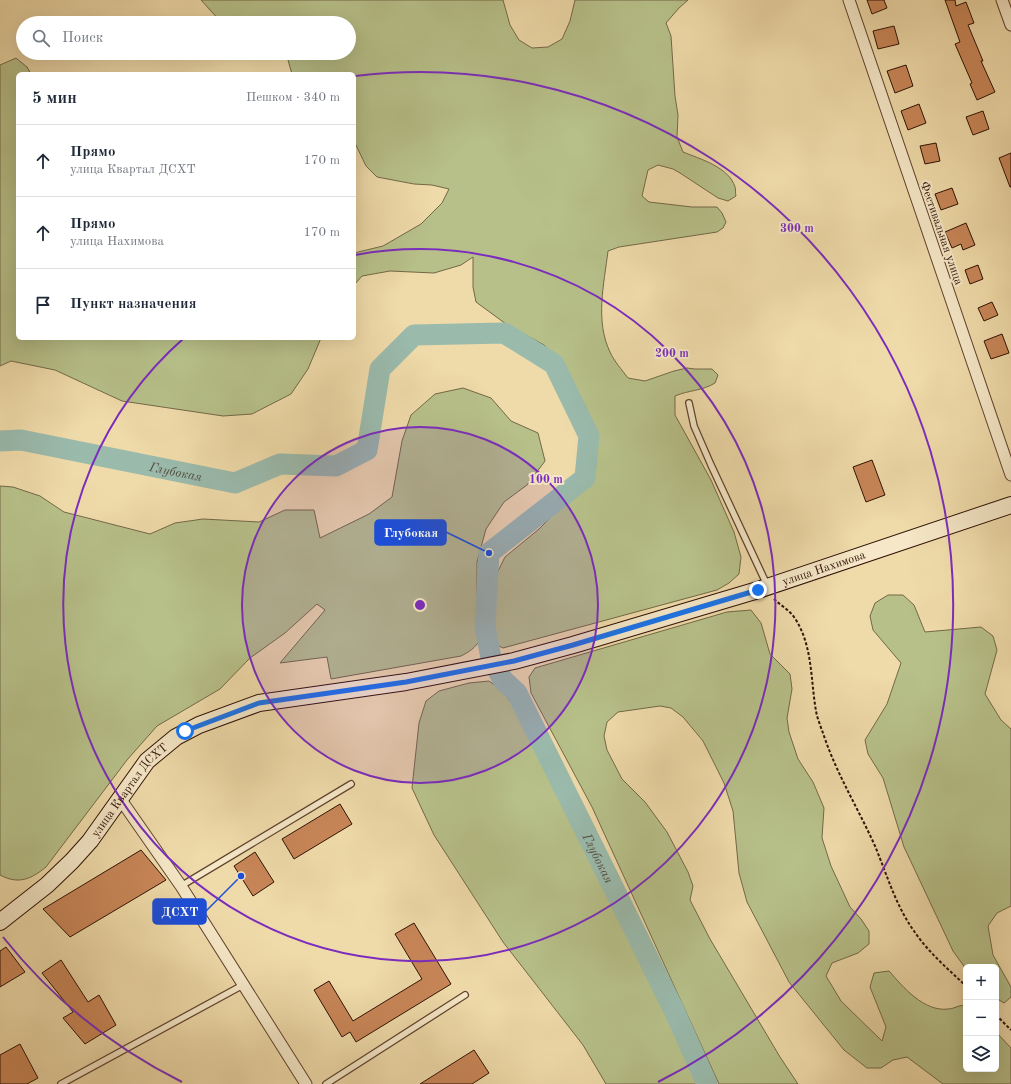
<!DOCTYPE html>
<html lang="ru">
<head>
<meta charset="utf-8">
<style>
	:root { --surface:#fff; --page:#f6f6f7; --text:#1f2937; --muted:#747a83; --line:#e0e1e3 }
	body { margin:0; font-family:"Old Standard TT",serif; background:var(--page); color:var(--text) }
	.controls { position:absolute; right:12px; bottom:12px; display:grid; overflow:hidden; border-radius:6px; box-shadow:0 4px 16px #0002 }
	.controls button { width:36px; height:36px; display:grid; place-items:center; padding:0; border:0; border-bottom:1px solid var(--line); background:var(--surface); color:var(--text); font:20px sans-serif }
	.stop { position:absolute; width:12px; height:12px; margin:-9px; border:3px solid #1a73e8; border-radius:50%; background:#fff }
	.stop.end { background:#1a73e8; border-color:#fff; box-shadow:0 1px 4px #0008 }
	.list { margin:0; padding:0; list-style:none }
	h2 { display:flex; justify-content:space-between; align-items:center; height:52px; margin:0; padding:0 16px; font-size:17px }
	h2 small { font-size:13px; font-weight:400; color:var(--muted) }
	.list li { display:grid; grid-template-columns:26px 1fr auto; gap:12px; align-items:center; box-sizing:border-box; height:72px; padding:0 16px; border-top:1px solid var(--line) }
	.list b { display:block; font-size:15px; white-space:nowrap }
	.list p { margin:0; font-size:13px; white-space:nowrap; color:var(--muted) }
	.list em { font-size:13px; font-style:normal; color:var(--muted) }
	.icon { flex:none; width:22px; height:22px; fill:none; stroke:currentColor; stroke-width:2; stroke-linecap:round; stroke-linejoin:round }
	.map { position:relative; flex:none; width:1011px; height:1084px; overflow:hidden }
	.search { position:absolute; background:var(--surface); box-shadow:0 4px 16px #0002; left:16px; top:16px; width:340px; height:44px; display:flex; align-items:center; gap:10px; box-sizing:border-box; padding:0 14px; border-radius:22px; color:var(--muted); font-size:15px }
	.panel { position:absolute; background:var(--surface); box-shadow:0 4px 16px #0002; left:16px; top:72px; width:340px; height:268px; border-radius:6px }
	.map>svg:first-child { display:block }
	.green { fill:#b7c089; stroke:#736847 }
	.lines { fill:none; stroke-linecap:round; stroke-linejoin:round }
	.river { stroke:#9abaac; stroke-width:21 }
	.building { fill:#c88658; stroke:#2f1105 }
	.lane-casing { stroke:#5f432e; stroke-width:8 }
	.street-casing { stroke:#5f432e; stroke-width:13 }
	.secondary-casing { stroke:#2f1105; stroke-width:18 }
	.path { stroke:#2f1105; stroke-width:2; stroke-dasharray:3 2; stroke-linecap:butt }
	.lane { stroke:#f5e7c7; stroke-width:5.5 }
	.street { stroke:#f5e7c7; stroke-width:11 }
	.secondary { stroke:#f5e7c7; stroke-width:16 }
	.route { stroke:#1a73e8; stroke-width:5 }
	.ring { fill:none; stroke:#7b2cbf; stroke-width:2 }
	.labels { text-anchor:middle; stroke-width:4; stroke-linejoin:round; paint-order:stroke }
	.street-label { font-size:12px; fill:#2f1105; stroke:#f5e7c7 }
	.water-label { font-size:13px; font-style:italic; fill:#544c3f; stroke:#f5e7c7 }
	.centre { fill:#7b2cbf; stroke:#f5e7c7; stroke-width:2 }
	.ring-label { font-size:12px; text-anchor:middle; font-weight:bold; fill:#7b2cbf; stroke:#f5e7c7; stroke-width:4; stroke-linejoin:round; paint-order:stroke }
	.leader { fill:none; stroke:#1d4ed8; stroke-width:1.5 }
	.callout-dot { fill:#1d4ed8; stroke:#f5e7c7; stroke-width:1.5 }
	.callout { fill:#1d4ed8; stroke:#1d4ed8; stroke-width:1.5 }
	.callout-label { font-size:13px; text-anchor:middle; font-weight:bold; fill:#fff }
</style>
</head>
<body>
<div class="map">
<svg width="1011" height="1084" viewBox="0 0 1011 1084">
	<rect width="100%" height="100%" fill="#efdaa9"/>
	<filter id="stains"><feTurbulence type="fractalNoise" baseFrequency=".005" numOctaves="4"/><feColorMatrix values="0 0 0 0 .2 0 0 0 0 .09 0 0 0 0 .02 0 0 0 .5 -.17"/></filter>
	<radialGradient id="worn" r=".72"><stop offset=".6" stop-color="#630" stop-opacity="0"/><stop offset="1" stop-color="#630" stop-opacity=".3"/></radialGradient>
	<g class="green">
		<path d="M201,0h302l7,25 9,15 13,8 16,-1 14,-8 8,-18 5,-21h113l-9,8 -13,15 5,13 4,60 3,19 -1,22 6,15c17,7 46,15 52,35 1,2 0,6 1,9l-8,5 -10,-3 -38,-25 -7,-4 -15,-4 -10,5 -6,26 7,6 43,5h25l5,6 4,9 -3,6 -6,4 -98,15 -11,4c-4,33 -13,70 2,101 4,9 12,18 18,26l17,3 29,-10 13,-3 8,1h17l6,6 -3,8c-13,8 -26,7 -40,13v19l36,65 23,52 7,25 -2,17 -10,9 -12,7 -214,58 -6,-3 -4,-10 -1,-32 5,-30 8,-16 34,-28 51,-51 4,-22 -1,-33 -9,-19 -24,-42 -16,-17 -38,-21 -30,-22 -3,-15v-30l-12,8 -27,8 -44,-2 -28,5 -8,9v-32l29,-7 38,-22 21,-21 7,-14 -17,-4 -18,-1 -37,-7 -11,-11 -12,-25v-67h-62l-6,-21h63v-30h-125l-3,-1z"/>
		<path d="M16,58l11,9 4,7h-13v264h303l-13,31 -17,25 -39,20 -29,2 -101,-15 -67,-31 -44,-9 -11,5v-301z"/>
		<path d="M463,388l28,10 20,23 27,12 7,28 -18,24 -23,17 -18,27 -9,33v30l3,48c-5,8 -11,12 -19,16l-130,23 -4,-22 -47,6 45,-53 -8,-6 -32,29 -35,25 -30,31 -63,37 -30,34 -81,107c-15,12 -27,18 -46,8v-389l13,1 27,9 24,16 86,22 25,-11 28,-4 56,3 26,-12h29l6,28 49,-24 23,-17 10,-56 9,-26 24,-21z"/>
		<path d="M888,595h15l11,10 11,27 56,-5 12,9 4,14 -12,44 16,26 10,9v177l-14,7 -9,13 5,29 18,32v10l-7,6 -8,-5v-31h-30v2l-13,-18 -49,-104 -21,-69 -15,-24 -3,-14 22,-36 14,-41 -28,-33 -3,-14 5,-13z"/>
		<path d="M751,610l10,13 9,31 20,20 2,15 -5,29 2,14 9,27 15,23 11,26 -2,30 9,28 19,41 11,12 8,12v13l-11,9 -26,10 -6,13 15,25 41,40 4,-14 -16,-40 4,-14 15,-2c14,16 35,41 59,38 7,0 11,-5 18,-3v63h30v-37l15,16v36h-68l-36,-27 -14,3 -12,8h-14l-23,-18 -55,-68 -42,-80 -8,-29 -6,-62 -9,-28 -21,-42 -20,-24 -12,-9 -11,-2 -42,6 -11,10 -3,14 3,14 15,29 23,23 22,30 21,40 5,14 -3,14 20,39 70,118 18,27h-79l-127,-277 -61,-114 -2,-16 6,-9 192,-56z"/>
		<path d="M489,681l13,9 16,22 132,264 49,108h-93l-23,-39 -80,-103 -69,-107 -22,-47 7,-65 7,-22 13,-10 30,-8z"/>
	</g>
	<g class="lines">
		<path class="river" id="s1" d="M0,441l21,-1 214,43 45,-19 56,2 31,-16 13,-81 34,-34 90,-2 50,31 35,72 -4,42 -96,75 -4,73 6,32 12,22 14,13 157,317 33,74"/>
	</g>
	<g class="building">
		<path d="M867,0h17l3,8 -15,6z"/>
		<path d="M945,0h10l1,6 10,-4 8,21 -6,2 15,36h-2l14,31 -18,8 -7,-16 2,-1 -17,-39 5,-2z"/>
		<path d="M894,26l5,18 -21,5 -5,-18z"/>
		<path d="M906,65l7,21 -18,7 -8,-22z"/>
		<path d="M919,104l7,19 -18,7 -7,-19z"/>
		<path d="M983,111l6,18 -16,6 -7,-18z"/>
		<path d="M936,143l4,18 -15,3 -5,-18z"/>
		<path d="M1011,153v34h-1l-11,-29z"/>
		<path d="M952,188l6,16 -17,6 -6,-16z"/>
		<path d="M966,223l9,22 -12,5 -2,-6 -9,4 -7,-16z"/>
		<path d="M978,265l5,14 -13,5 -5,-14z"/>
		<path d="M992,302l6,13 -14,6 -6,-13z"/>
		<path d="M1002,334l7,19 -18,6 -7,-18z"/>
		<path d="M872,460l13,35 -19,7 -13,-35z"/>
		<path d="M340,804l12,20 -58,35 -12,-20z"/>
		<path d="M141,850l25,30 -96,57 -27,-28z"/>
		<path d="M255,852l19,30 -21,14 -19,-30z"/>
		<path d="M414,923l37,61 -95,58 -6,-10 -8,5 -28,-47 15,-9 24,40 69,-42 -27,-45z"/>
		<path d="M6,947l19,25 -25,15v-36z"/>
		<path d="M61,960l27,42 11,-7 17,30 -31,19 -22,-26 10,-6 -31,-39z"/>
		<path d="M20,1044l18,34 -11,6h-27v-29z"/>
		<path d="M474,1050l15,23 -17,11h-52z"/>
	</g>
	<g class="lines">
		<defs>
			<g id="lane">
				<path d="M689,403l5,23 17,39 56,120"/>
				<path d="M181,886l170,-102"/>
				<path d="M61,1084l182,-99"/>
				<path d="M326,1084l139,-89"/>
			</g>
			<g id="street">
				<path d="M849,0l162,475"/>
				<path d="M1002,0l9,25"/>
				<path d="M121,800l60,86 125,198"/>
			</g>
			<g id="secondary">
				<path id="s2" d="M0,922l47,-37 25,-24 18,-20 57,-80 29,-24 23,-12 60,-22 147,-21 108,-21 59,-16 185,-55 253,-85"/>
			</g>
		</defs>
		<use href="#lane" class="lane-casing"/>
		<use href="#street" class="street-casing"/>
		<use href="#secondary" class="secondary-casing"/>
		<g class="path">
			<path d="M774,599c6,6 14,10 20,18 20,29 16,66 23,99 2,6 4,12 6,17 13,40 35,75 52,113 12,29 21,60 39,85 14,21 34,38 52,55"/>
			<path d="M996,1015l15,15"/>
		</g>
		<use href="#lane" class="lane"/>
		<use href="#street" class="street"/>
		<use href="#secondary" class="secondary"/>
	</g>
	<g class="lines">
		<path class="route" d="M185,731l74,-28 147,-21 108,-21 59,-16 185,-55"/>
	</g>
	<circle cx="420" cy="605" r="178" fill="#7b2cbf" fill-opacity=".12"/>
	<g class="ring">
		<circle cx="420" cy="605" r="178"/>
		<path d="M355 255A356 356 0 1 1 184 338"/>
		<path d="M182 1082A533 533 0 0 1 3 937M355 76A533 533 0 0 1 658 1082"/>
	</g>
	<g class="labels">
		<g class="street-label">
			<text transform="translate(942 233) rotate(71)" y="4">Фестивальная улица</text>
			<text dy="4" stroke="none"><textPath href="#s2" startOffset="929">улица Нахимова</textPath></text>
			<text dy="4" stroke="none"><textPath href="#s2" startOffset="186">улица Квартал ДСХТ</textPath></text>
		</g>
		<g class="water-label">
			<text dy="5" stroke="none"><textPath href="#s1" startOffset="179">Глубокая</textPath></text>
			<text dy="5" stroke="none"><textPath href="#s1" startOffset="1236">Глубокая</textPath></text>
		</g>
	</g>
	<circle cx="420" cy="605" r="6" class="centre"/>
	<g class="ring-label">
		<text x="797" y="232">300 m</text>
		<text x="672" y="357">200 m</text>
		<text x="546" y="483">100 m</text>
	</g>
	<path class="leader" d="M489 553L446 532M241 876L206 911"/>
	<g class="callout-dot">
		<circle cx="489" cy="553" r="4"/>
		<circle cx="241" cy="876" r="4"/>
	</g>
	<g class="callout">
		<rect x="375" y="520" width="71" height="25" rx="4"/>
		<rect x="153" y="899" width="53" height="25" rx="4"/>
	</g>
	<g class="callout-label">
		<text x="411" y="537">Глубокая</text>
		<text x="180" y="916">ДСХТ</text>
	</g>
	<rect width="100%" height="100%" filter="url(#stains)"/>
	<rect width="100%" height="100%" fill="url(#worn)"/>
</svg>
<div class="controls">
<button>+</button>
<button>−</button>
<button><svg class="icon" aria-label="layers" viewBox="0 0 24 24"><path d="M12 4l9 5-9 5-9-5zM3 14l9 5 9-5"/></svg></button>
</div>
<div class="stop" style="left:185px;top:731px"></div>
<div class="stop end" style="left:758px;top:590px"></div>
<div class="search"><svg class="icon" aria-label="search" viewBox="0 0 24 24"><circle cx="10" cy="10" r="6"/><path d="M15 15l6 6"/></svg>Поиск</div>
<section class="panel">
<h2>5 мин<small>Пешком · 340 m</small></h2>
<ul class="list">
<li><svg class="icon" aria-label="ahead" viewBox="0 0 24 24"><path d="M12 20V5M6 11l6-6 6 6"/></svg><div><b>Прямо</b><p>улица Квартал ДСХТ</p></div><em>170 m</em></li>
<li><svg class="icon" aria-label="ahead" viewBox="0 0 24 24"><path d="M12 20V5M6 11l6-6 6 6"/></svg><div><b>Прямо</b><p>улица Нахимова</p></div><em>170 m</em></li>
<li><svg class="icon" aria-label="arrive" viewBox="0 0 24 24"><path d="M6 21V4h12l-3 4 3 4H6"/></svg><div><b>Пункт назначения</b></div></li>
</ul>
</section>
</div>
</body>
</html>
